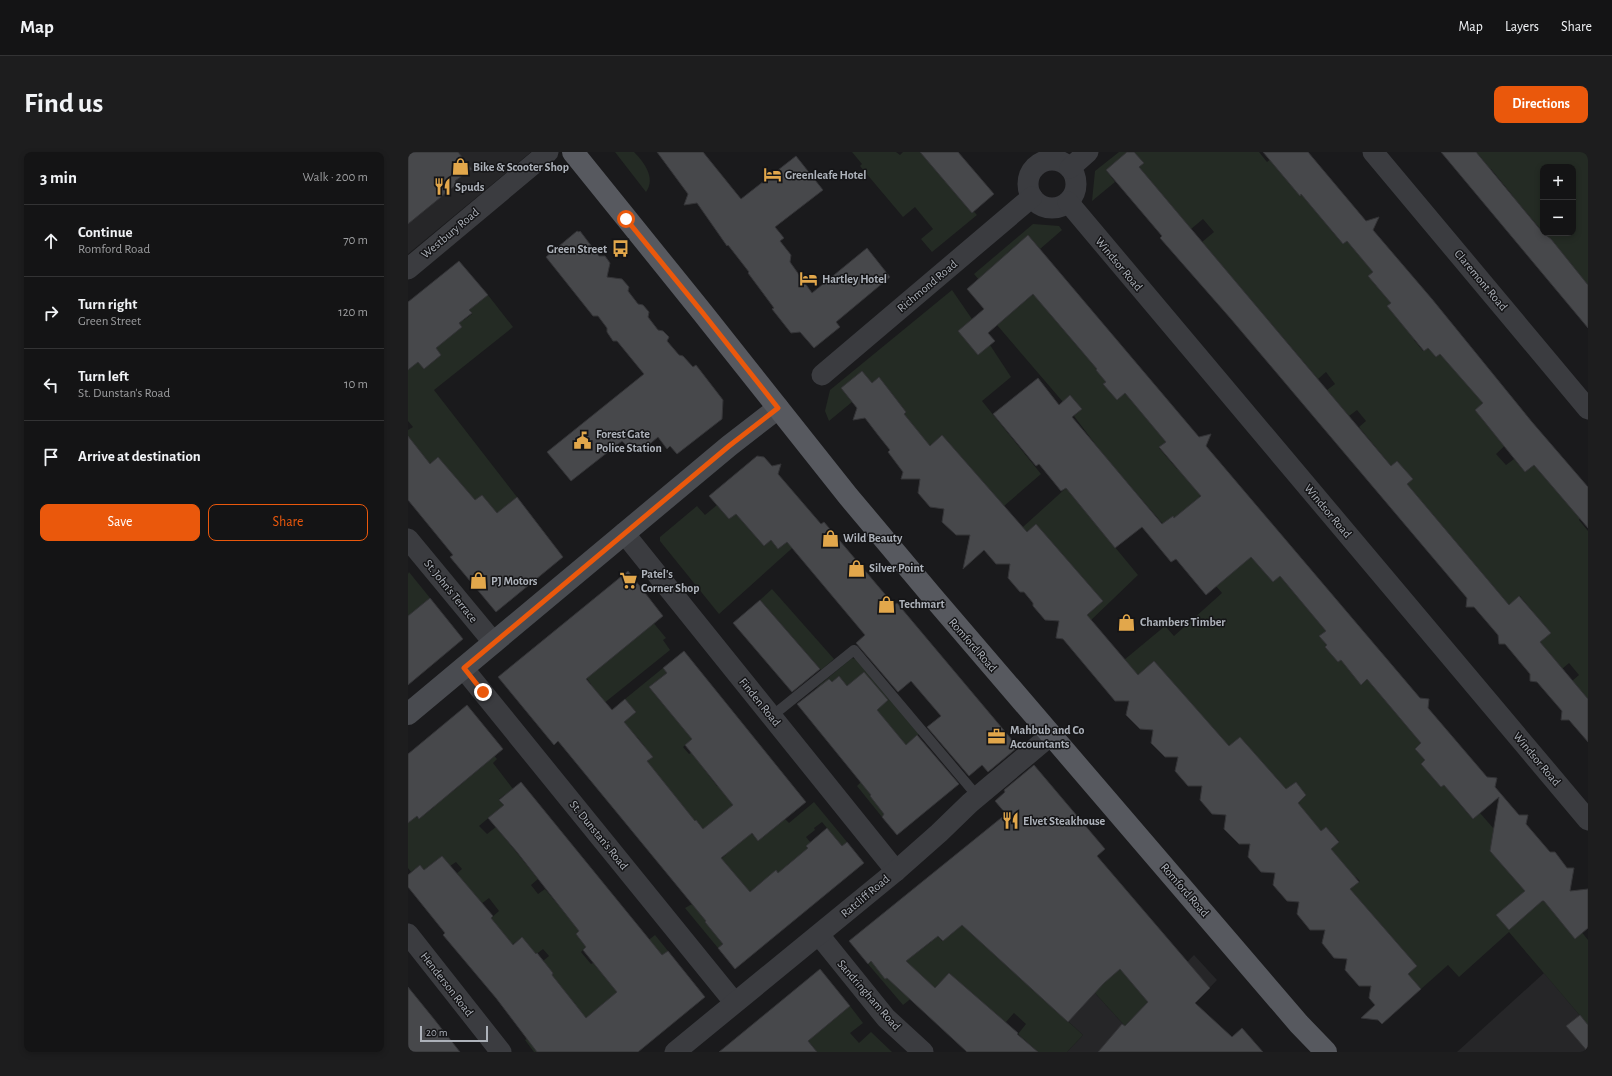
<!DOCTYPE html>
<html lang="en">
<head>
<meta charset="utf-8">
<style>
	:root { --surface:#141415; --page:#1d1d1e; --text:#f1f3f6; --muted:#9d9ea0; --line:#333334; --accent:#ea580c }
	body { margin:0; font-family:"Alegreya Sans",sans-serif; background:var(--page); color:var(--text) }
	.controls { position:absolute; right:12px; top:12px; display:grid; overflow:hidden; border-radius:8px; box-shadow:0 2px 6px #0003 }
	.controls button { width:36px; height:36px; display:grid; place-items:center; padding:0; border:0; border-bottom:1px solid var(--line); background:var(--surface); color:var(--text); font:20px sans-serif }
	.scale { position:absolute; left:12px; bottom:10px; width:68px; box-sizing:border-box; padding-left:4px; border:2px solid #adb2ba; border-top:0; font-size:11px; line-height:14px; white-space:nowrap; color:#adb2ba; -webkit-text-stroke:3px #151517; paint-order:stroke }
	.stop { position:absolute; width:12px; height:12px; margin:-9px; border:3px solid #ea580c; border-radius:50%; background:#fff }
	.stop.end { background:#ea580c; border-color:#fff; box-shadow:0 1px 4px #0008 }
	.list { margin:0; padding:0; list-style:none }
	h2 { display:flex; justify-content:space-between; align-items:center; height:52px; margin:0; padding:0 16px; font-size:17px }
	h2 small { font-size:13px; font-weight:400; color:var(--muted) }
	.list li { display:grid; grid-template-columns:26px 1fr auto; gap:12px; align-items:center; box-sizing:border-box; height:72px; padding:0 16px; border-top:1px solid var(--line) }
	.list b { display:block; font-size:15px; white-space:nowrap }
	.list p { margin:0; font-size:13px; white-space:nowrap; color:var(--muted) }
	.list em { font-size:13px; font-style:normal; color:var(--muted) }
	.actions { display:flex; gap:8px; padding:12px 16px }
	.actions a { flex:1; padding:9px 0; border:1px solid var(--accent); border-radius:8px; text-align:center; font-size:14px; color:var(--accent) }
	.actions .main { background:var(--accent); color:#fff }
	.icon { flex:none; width:22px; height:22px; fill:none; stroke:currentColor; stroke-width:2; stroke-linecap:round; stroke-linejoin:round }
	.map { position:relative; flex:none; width:1180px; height:900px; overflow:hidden; border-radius:8px }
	header { display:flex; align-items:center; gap:24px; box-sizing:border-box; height:56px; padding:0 20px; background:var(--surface); border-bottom:1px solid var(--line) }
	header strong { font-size:19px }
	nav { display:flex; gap:22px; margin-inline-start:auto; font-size:14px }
	.intro { display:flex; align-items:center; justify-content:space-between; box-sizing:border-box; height:96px; padding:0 24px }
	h1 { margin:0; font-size:28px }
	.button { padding:10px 18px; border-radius:8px; background:var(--accent); color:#fff; font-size:14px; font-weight:700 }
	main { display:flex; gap:24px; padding:0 24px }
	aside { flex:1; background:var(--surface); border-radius:8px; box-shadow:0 2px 6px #0003 }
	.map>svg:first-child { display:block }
	.built { fill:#262628 }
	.green { fill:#242b24 }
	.building { fill:#47484b; stroke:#343437 }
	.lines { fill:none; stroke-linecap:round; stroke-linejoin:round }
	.lane { stroke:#3b3c40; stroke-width:10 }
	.street { stroke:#3b3c40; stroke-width:21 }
	.secondary { stroke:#494b50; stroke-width:22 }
	.primary { stroke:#57595f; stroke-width:22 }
	.route { stroke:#ea580c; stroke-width:5 }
	.labels { text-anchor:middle; stroke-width:3; stroke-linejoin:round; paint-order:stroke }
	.poi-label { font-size:12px; font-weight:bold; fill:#adb2ba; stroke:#151517; text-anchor:start }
	.street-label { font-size:12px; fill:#adb2ba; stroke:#151517 }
</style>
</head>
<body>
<header>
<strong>Map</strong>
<nav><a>Map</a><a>Layers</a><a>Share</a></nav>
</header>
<div class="intro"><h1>Find us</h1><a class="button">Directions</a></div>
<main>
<aside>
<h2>3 min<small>Walk · 200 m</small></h2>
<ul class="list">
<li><svg class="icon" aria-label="ahead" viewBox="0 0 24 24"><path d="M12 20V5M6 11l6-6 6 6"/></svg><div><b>Continue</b><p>Romford Road</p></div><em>70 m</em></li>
<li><svg class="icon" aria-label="right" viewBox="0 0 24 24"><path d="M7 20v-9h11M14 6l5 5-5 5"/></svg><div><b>Turn right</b><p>Green Street</p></div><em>120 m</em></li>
<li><svg class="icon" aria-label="left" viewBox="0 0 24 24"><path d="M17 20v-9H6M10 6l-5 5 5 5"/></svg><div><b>Turn left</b><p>St. Dunstan's Road</p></div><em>10 m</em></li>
<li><svg class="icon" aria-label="arrive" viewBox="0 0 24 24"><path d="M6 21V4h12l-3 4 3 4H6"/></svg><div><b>Arrive at destination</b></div></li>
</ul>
<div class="actions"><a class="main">Save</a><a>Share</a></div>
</aside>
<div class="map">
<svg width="1180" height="900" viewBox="0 0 1180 900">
	<rect width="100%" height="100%" fill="#1a1a1c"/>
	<g class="built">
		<path d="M0,0h123l-123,102z"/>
		<path d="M573,789l114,52 30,33 69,-71 23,25 -67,70 2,2h-85l16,-17z"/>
		<path d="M1136,821l44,52v27h-131z"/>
	</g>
	<g class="green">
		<path d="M207,0h19c10,10 22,26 12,40z"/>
		<path d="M444,0h44l4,3 3,-3h17l57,63 -45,37 -11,-13 12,-10 -18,-22 -12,10 -43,-51 2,-2z"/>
		<path d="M711,0h10l-23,18 9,12 -23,19 3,-30z"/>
		<path d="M726,0h125l8,10 5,-4 13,20 15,17 1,-1 11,13 3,-4 20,23 -5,3 13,15 4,-3 27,30 -5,5 7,10 5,-4 42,50 -9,8 9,11 5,-3 8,9 5,-4 45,48 -3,19 15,18 14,1 -16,15 10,11 8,-6 11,13 9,-7 46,53 -1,2 9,11v168l-16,-18 7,-6 -10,-12 -7,6 -22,-27 10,-9 -30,-37 -11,9 -102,-121 5,-5 -15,-18 -6,5 -32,-39 7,-6 -9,-11 -8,6 -22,-26 8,-6 -9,-12 -8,7 -116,-137 12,-10 -11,-13 -12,10 -52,-62 5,-4z"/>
		<path d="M1068,0h112v133l-44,-52h29v-66h-30v65l-23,-27h-1l-7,-8 1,-1 -22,-27 -2,1 -7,-8 2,-1z"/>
		<path d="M625,72l26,2 3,4 -22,19 -12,-14 -21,18 -5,54 -28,-33z"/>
		<path d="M544,138l20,29 -13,12 31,14 21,32 -29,24 59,73 -37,32 -62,-71 -18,16 4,-6 -24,-31 2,-2 -27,-35 -7,6 -10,-12 -21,17 11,14 -23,19 -4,-10 5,-21z"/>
		<path d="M630,138l12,24 34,40 5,-4 17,32 -3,2 22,9 41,49 -7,6 18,21 7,-5 8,21 9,11 -2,1 74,85 7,-6 46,55 -6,5 7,9 -2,2 13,15 9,-7 10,12 -6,5 10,12 6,-5 54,64 -6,6 10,11 -4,4 20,23 7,-6 9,20 16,18 7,-6 21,24 19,38 23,27 9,-8 36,46v85l-79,-93 -50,45 -11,-12 -27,24 -8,-9 -15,3 19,-17 -67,-77 10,-8 -4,-4 -53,-5 36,-31 -13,-14 -17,14 -11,-38 8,-8 -10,-13 -10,7 -12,-14 -1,1 -36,-20 11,-10 -8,-9 -30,26 12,-25 -19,-21 -19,16 -27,-31 18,-17 -21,-24 -18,16 -18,-12 47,-39 9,10 48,-43 -6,-7 -25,-49 -18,-21 -10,8 -58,-67 -31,-41 8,-7 -11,-13 -8,6 -66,-77z"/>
		<path d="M80,143l25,32 -79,63 83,107 -12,10 5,22 -28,-34 -24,19 14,-16 -13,-17 -19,15 12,-22 -14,-17 -17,14 -13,-29v-12l5,-3 -5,-6v-51l4,-3 -4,-18 16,20 17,-14 -22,-28 25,14 18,-14 -16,-21 15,10 3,4 8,-6 -3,-4z"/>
		<path d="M658,336l72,87 -50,48 -4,-5 19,-17 -67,-77 -19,16 -4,-4z"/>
		<path d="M343,349l6,37 7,8 7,-6 7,9 16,-13 5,6 -80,72 -59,-73v-4l37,-31 8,9 12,-10 12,14z"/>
		<path d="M1,420l21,26 -22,22v-46z"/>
		<path d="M364,437l62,70 -13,11 -61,-70z"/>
		<path d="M229,451l29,35 -3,2 7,10 -103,83 15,-41 9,-8 -6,-8 61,-46 -16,-21z"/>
		<path d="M444,506l4,1 63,75 -11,9 -19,38 -19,15 14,18 -2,3 -25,-31 46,-45 -52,-58 -4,3 -8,-10 -18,15 -4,-4z"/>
		<path d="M255,516l4,5 -18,14 13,16 19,-15 28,38 -26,21 6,7 4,-2 35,-3 -24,20 13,17 4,-3 22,40 15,18 27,-22 4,4 25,-21 33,40 -5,4 -20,-24 -8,6 1,2 -9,7 19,23 -21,-8 -17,13 13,17 -9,7 -15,-18 -34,27 -28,17 -9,7 18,22 -5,4 -33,-40 7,-4 22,-40 12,-9 -30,-35 -11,9 -48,-60 15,-12 -13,-5 6,-5 -7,-9 -31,-26 6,-3 11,13 12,-10 -11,-13z"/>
		<path d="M84,601l5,6 -4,4 20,26 -14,10 5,6 -25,21 8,8 9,-7 42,52 -7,6 7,9 7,-5 35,42 -4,3 10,13 -5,5 10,12 2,-1 7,8 28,-15 27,-21 13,16 -65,53 6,7 -51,41h-24l-9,-12 48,-38 -21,-27 1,-2 -10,-12 6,-5 -6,-7 -13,10 -8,-22 -10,8 -21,-27 8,-7 -10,-13 -8,6 -25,-30 6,-5 -6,-7 -6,4 -8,-10 -18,14 -4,-5 -9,7 -3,-4v-58l11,9 15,-12 -3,-3 18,-15 3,3 34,-29z"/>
		<path d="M515,765l19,24 11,-8 4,-12 184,30 27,31 -43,44 -30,-33 -114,-51 102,93 -16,17h-29l-20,-18 8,-10 -12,-11 -9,10 -56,-50 -14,15 -5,-5 -27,22 -35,-41 29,-25 14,18 20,-15z"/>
		<path d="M442,854l13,17 -13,10 9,10 12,-11 21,20h-80l3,-3 -7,-8z"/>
	</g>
	<g class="building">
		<path d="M0,0h50l14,17 -17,12 2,3 -49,40z"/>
		<path d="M249,0h46l38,47 55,-43 27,34 -48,37 9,11 -4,3 11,14 -1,7 22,31 55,-45 23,29 -54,45 4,5 -26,21 -14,-16 -9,1 -19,-24 2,-1 -26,-35 1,-1 -21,-27 -1,1 -30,-43 -13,2 4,-11z"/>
		<path d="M512,0h38l36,42 -22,19z"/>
		<path d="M719,0h7l10,11 -5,4 252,299 6,-5 16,18 -6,5 102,121 10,-9 32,37 -11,9 48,57v43l-19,-22h-8l1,-9 -25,-29 -7,-1v-7l-25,-30h-6l-1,-9 -24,-28h-8l1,-9 -236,-279 -71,-81 2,-2 -56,-66z"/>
		<path d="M855,0h45l58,69 13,-4 -6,13 59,69 100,123 56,65v41l-54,-63 -9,7 -50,-62 8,-7 -43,-49 -4,3 -8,-9 -4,3 -37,-45 4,-3 -23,-27 5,-4 -26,-31 -4,3 -42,-50 -1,2z"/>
		<path d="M1033,0h35l67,81 8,6 37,46v43z"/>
		<path d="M169,79l2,1 1,-1 19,25h6l5,7 -3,14 15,2 7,8 -1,4 10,13 5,1 6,7 -1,5 10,13 5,1 6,6 -2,4 12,14 4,1 10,11 3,-2 27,35 -1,19 -45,35 -7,-8 -3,3 -9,-12 -19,16 -8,-10 -4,3 -5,-5 -51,40 -24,-29 97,-78 -27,-33h-4l-6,-9v-4l-9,-12h-5l-47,-59z"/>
		<path d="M620,83l171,202 12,-3 -5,12 214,252 9,1 -1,9 59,69 10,1 -2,9 24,28h9l-2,9 24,28h5l12,16h7l-4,23 18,-2v39l-13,11 -31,-38h-2l-33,29 -13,-15 29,-24 -35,-40 9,-54 -26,22 -29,-34 -3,2 -20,-23 4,-4 -10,-11 6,-6 -54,-64 -6,6 -20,-25 -3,2 -13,-15 2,-2 -8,-9 7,-5 -46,-55 -7,6 -22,-25 -45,38 -30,-36 -5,3 -29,-35 -27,21 -49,-60 -5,3 -22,-27 -3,2 -43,-52 45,-36 21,27 11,-10 12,14 -10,8 90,107 11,-8 1,2 27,-22 -42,-49 7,-5 -41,-49 -8,7 -14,-16 3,-2 -10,-12 1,-1 -64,-75 -45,39 7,8 -17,14 -20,-24 26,-22 -17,-20z"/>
		<path d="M51,109l29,34 -19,15 3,3 -13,10 3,4 -26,21 5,7 -17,14 -6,-7 -10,8v-68z"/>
		<path d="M454,219l10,12 7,-6 27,35 -2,2 26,32 12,-11 85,97 9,-8 67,77 -16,14 51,60 16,-14 75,85 11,-9 46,52 10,-7 10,13 -8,8 23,28 5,-4 13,15 -8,7 28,33 -9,7 67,77 -9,8 13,15 -39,35 -4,-4 -17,-2 14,-13 -6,-7 2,-12h-12l-14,-16 2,-11 -13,-1 -12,-15 3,-13h-15l-13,-16 2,-12 -12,-1 -14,-16 2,-12 -14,-1 -13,-15 2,-13h-11l-15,-15 2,-14 -14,-1 -12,-14 2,-14h-14l-13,-15 3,-14h-13l-14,-14 2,-13 -13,-1 -14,-14 3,-14h-14l-52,-62 -7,-1 3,-17 -14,-1 -12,-14v-3l-9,-11h-4l-12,-14 2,-14h-14l-12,-14 -21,19 7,-34h-14l-14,-13 2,-13 -14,-2 -12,-14 2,-14h-19l2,-7 -15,-20 2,-2 -12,-15 -13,-17 -12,2 4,-12 -16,-20z"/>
		<path d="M0,284l22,28 8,-7 37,43 7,-5 15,18 20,-16 46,60 -67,55 -46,-55 3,-2 -45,-55z"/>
		<path d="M349,304l7,1 8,9 9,-2 -3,10 43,50 3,-2 70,83 3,-2 121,144 -30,25 -6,-7 -13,11 -42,-49 14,-11 -30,-35 -13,11 -42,-49 9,-8 -78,-93 -9,7 -7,-9 -7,6 -28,-32 -7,5 -20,-23z"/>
		<path d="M220,419l35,45 -77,63 26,31 13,-11 11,13 -12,10 29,35 -6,4 48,60 1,-1 7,9 30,-24 -48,-60 7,-6 -43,-52 18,-14 -4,-5 21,-17 122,151 -48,39 -6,-8 -31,25 29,34 26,-22 2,3 30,-25 -2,-2 21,-18 15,18 5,-4 17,21 -129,106 -17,-21 5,-4 -18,-22 1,-1 -148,-180 -4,4 -56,-68z"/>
		<path d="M22,446l33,41 -55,46v-69z"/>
		<path d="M352,448l60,69 -28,23 -59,-69z"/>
		<path d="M456,520l24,28 -11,10 29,35 11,-10 42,49 -62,51 -15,-18 2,-3 -14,-18 1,-1 -74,-91 32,-25 3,3 7,-6 8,10z"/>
		<path d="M59,553l36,44 -84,70 -2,-3 -9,7v-69z"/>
		<path d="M626,613l71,84 -8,7 113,132 -15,15 37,34 10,-9 21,24h-165l24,-28 3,2 23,-24 -28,-33 -16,14 -36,39 -106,-97 -19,16 -5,-5 -32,25 29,27 14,-15 69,60 -1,1 21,18h-71l-80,-74 -2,1 -14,-18 -3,3 -19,-23 157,-127 -11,-13 10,-9 -1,-2z"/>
		<path d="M113,630l141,173 6,-4 37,46 -67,55h-101l-41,-54 -53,-63 2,-2 -37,-46v-12l12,-10 4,5 18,-14 51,60 -2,2 22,27 9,-8 14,17 1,-1 16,20 -1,2 34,43 31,-26 -34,-42 3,-3 -10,-13 3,-3 -62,-79 -29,-34 16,-13 -5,-5z"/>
		<path d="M412,817l30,37 -42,35 9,11h-98z"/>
		<path d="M0,835l26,32 26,33h-52z"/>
		<path d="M1172,863l8,10v27l-22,-26z"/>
	</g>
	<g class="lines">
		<path class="lane" d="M364,564l82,-66 124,147"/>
		<g class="street">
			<path d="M965,0l215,257"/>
			<circle cx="644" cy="32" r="24"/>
			<path d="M662,16l18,-16"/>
			<path d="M660,50l520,618"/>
			<path d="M0,117l140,-117"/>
			<path d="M414,223l210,-178"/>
			<path d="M216,381l272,338"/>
			<path d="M0,387l86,104"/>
			<path d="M55,516l271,334"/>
			<path d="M0,782l93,118"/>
			<path d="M411,783l67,83 37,34"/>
			<path d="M267,900l221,-181 43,-38 31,-30 81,-68"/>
		</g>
		<path class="secondary" d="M0,562l321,-268 49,-38"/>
		<path class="primary" d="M165,0l129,160 146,184 84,100 367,428 27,28"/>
	</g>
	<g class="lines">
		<path class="route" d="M75,540l-19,-24 265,-222 49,-38 -76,-96 -76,-93"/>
	</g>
	<defs>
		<symbol id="shop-bare" viewBox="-9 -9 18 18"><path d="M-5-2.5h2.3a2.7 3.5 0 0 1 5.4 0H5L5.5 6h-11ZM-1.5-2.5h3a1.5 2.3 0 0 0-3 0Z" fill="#e2a74b" stroke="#151517" stroke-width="2.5" paint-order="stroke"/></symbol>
		<symbol id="hotel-bare" viewBox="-9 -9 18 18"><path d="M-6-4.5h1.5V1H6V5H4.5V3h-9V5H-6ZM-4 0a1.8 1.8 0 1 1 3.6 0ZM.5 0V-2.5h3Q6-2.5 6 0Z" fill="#e2a74b" stroke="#151517" stroke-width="2.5" paint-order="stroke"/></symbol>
		<symbol id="restaurant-bare" viewBox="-9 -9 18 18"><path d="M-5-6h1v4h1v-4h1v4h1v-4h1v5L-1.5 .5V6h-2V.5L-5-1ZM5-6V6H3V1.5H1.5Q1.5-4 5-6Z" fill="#e2a74b" stroke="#151517" stroke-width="2.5" paint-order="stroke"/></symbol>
		<symbol id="bus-bare" viewBox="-9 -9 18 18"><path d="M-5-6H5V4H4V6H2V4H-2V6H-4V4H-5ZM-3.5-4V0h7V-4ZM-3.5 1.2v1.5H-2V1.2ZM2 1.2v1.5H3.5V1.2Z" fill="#e2a74b" stroke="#151517" stroke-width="2.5" paint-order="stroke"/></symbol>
		<symbol id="civic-bare" viewBox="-9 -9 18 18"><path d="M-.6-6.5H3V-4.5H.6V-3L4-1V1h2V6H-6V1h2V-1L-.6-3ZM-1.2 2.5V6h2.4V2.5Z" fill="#e2a74b" stroke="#151517" stroke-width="2.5" paint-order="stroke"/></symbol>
		<symbol id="supermarket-bare" viewBox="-9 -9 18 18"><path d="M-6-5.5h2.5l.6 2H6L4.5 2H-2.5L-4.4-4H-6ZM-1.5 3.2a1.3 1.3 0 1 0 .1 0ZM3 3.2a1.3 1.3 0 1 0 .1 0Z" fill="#e2a74b" stroke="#151517" stroke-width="2.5" paint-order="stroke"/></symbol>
		<symbol id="office-bare" viewBox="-9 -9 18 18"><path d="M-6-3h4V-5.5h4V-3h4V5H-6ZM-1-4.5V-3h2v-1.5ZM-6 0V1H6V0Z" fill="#e2a74b" stroke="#151517" stroke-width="2.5" paint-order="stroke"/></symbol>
	</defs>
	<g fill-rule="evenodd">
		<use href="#shop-bare" x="40" y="2" width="25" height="25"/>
		<use href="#hotel-bare" x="352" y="10" width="25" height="25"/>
		<use href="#restaurant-bare" x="22" y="22" width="25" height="25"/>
		<use href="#bus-bare" x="200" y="84" width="25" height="25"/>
		<use href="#hotel-bare" x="388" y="114" width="25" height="25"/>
		<use href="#civic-bare" x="162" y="276" width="25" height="25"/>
		<use href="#shop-bare" x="410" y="374" width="25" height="25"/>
		<use href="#shop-bare" x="436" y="404" width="25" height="25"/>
		<use href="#shop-bare" x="58" y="416" width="25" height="25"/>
		<use href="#supermarket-bare" x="208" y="416" width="25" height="25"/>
		<use href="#shop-bare" x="466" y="440" width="25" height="25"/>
		<use href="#shop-bare" x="706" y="458" width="25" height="25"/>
		<use href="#office-bare" x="576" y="572" width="25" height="25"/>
		<use href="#restaurant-bare" x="590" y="656" width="25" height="25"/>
	</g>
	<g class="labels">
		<g class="poi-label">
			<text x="65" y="19">Bike &amp; Scooter Shop</text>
			<text x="377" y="27">Greenleafe Hotel</text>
			<text x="47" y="39">Spuds</text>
			<text x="199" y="101" text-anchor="end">Green Street</text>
			<text x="414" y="131">Hartley Hotel</text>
			<text x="188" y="286">Forest Gate<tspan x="188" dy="14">Police Station</tspan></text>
			<text x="435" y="390">Wild Beauty</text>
			<text x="461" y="420">Silver Point</text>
			<text x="233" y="426">Patel's<tspan x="233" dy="14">Corner Shop</tspan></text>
			<text x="83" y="433">PJ Motors</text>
			<text x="491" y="456">Techmart</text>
			<text x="732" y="474">Chambers Timber</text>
			<text x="602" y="582">Mahbub and Co<tspan x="602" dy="14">Accountants</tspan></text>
			<text x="615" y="673">Elvet Steakhouse</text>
		</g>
		<g class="street-label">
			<text transform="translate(42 81) rotate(-40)" y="4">Westbury Road</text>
			<text transform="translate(711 112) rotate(50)" y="4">Windsor Road</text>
			<text transform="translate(1073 128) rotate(50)" y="4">Claremont Road</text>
			<text transform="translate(519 134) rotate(-40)" y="4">Richmond Road</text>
			<text transform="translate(920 359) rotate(50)" y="4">Windsor Road</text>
			<text transform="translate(43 439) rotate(51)" y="4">St. John's Terrace</text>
			<text transform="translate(565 493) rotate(49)" y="4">Romford Road</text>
			<text transform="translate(352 550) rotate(51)" y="4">Finden Road</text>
			<text transform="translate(1129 607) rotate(50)" y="4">Windsor Road</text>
			<text transform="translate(191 683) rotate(51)" y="4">St. Dunstan's Road</text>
			<text transform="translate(777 738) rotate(49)" y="4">Romford Road</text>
			<text transform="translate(457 744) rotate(-40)" y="4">Ratcliff Road</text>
			<text transform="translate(39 832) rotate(52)" y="4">Henderson Road</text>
			<text transform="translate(461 843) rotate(49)" y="4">Sandringham Road</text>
		</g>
	</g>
</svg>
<div class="controls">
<button>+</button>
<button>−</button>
</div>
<div class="scale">20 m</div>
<div class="stop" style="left:218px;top:67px"></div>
<div class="stop end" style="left:75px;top:540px"></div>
</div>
</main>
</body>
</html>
